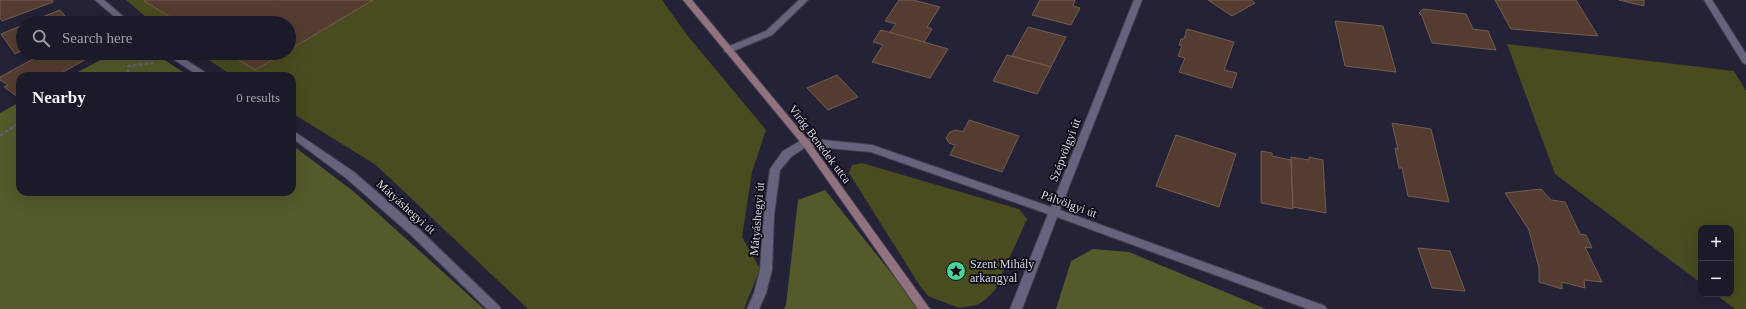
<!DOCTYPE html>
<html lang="en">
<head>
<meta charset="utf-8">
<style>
	:root { --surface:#1b1a29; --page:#242331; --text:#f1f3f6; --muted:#a0a1a8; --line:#393846 }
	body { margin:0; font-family:"Times New Roman",serif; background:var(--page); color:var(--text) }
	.controls { position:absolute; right:12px; bottom:12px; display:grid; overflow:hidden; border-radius:8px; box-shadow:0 4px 16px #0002 }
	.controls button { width:36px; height:36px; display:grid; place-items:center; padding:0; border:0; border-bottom:1px solid var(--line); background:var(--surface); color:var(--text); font:20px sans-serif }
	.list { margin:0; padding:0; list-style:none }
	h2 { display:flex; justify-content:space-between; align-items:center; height:52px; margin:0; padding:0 16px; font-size:17px }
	h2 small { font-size:13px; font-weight:400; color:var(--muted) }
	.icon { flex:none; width:22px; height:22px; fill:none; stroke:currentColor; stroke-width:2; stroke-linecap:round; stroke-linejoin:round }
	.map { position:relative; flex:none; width:1746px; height:309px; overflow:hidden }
	.search { position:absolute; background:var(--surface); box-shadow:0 4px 16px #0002; left:16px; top:16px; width:280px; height:44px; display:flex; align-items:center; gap:10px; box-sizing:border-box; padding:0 14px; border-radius:22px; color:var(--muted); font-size:15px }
	.panel { position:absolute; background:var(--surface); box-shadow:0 4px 16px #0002; left:16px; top:72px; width:280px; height:124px; border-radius:12px }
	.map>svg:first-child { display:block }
	.green { fill:#484c1e }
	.forest { fill:#545a2a }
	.building { fill:#543d30; stroke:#755d4e }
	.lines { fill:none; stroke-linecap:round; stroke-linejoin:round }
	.street-casing { stroke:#424051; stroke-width:2 }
	.secondary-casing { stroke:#424051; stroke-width:2 }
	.path { stroke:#626073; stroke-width:2.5; stroke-dasharray:4 2; stroke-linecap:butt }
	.street { fill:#66647d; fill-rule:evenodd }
	.secondary { fill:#92727e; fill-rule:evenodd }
	.labels { text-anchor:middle; stroke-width:3.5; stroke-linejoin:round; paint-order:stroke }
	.street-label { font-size:12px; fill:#d6d5e4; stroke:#0e0d16 }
	.poi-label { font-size:12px; fill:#d6d5e4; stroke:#0e0d16; text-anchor:start }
</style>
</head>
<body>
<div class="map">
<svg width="1746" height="309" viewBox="0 0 1746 309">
	<rect width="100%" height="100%" fill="#242237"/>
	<g class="green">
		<path d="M126,0h536l25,35 79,95 -14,42 -10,65 18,32 -16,40h-216l-152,-144 -84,-52v-37h-59l-35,-23h91v-30h-136z"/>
		<path d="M1507,44l227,27 12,20v218h-11l-20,-15h16v-66h-30v55l-146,-109z"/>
		<path d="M862,163l157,46 8,10 -32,71 -10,10 -8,5 -18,3 -31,-12 -8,-10 -71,-113 3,-8z"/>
	</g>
	<g class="forest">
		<path d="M114,53h40l35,23h-119z"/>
		<path d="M20,102v90h272v-47l61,46 131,118h-484v-196z"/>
		<path d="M825,190l95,119h-136l2,-4 12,-105z"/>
		<path d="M1093,249l36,3 137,57h-210l15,-48z"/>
	</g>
	<g class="building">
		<path d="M2,0h50l1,2 -51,19 -2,-3v-17z"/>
		<path d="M146,0h227l-84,50v-27h-109l-36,-22z"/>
		<path d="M899,0h14l27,7 -13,20 5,2 -8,13 -35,-9 7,-9 -11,-3z"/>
		<path d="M1040,0h35l-2,6 7,2 -9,17 -39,-10z"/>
		<path d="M1208,0h43l4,3 -23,13z"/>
		<path d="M1495,0h81l22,36 -87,-7z"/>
		<path d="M1619,0h25v6z"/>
		<path d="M1423,9l43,5 7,15 15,2 8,19 -64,-7 -10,-27 -3,-3z"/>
		<path d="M60,10l11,13h-44z"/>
		<path d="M1335,21l48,5 13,46 -51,-6z"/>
		<path d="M23,25v25l-8,4 -14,-20z"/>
		<path d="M1028,27l38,10 -15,30 -39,-11z"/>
		<path d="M1187,29l47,13 -10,28 13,3 -5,15 -53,-16 6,-14 -7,-2 4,-10 -3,-1 2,-6h3z"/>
		<path d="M881,30l43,12 24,7 -18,29 -58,-16 11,-17 -10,-3z"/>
		<path d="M44,53h40l6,4 -34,19h-36v20l-2,1 -14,-10 4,-2 -8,-5v-3z"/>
		<path d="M228,53h56l-29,17z"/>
		<path d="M1007,55l44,12 -14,27 -44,-13z"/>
		<path d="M837,75l21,22 -30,13 -21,-22z"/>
		<path d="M969,120l50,16 -17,36 -52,-17 5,-10 -6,-2 -3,-5 4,-6 6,-2 7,2z"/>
		<path d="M1392,123l39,6 18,73 -41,-6 -6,-28h-3l-4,-20 3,1z"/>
		<path d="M1176,135l60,19 -17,53 -63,-21z"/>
		<path d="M1261,151l11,2v3l19,4 2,49 -32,-6z"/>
		<path d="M1291,157l18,3v-3l14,3 3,53 -33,-6z"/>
		<path d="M1541,189l10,11 14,2 15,32 6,1 6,13 -7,-1 17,35 -18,-2 1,8 -23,-6v7l-23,-7v-14l-10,-38 -24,-37z"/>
		<path d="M1418,248l32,3 15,40 -33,-3z"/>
	</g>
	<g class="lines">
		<defs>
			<g id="street">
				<path d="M95,0h9l27,23h-9z"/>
				<path d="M799,0h9l-36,35 -41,17h-6l-1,-2 1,-2 41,-17z"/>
				<path d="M1134,0h8l-82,210 265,96 2,3h-19l-251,-92 -35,92h-12l38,-95 -177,-62 -64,-6 -16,11 -11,13 -6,45 -2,55 -6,23 -7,16h-12l7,-16 6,-23 4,-55 6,-46 13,-18 22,-13 67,7 179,62z"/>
				<path d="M1704,0h8l34,54v10l-3,-1z"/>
				<path d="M164,53h11l36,23h-12z"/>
				<path d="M292,130l62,42 65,57 80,77 2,3h-14l-76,-74 -65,-57 -54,-40z"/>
			</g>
			<path id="secondary" d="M683,0h9l116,140 122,169h-12l-116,-165z"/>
		</defs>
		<use href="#street" class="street-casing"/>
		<use href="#secondary" class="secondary-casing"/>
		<g class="path">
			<path d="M122,76l6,-4v-6l25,-3"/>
			<path d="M0,136l20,-14"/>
		</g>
		<use href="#street" class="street"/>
		<use href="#secondary" class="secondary"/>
	</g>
	<defs>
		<symbol id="sight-disc" viewBox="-11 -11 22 22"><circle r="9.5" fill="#49d49c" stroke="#0e0d16"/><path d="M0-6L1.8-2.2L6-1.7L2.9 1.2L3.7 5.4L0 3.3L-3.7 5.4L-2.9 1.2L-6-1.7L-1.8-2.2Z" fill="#111"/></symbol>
	</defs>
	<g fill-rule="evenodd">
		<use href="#sight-disc" x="945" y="260" width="22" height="22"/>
	</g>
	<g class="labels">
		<g class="street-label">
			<text transform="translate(820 144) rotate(53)" y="4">Virág Benedek utca</text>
			<text transform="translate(1065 150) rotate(-69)" y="4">Szépvölgyi út</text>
			<text transform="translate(1069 204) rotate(20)" y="4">Pálvölgyi út</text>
			<text transform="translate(406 207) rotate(42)" y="4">Mátyáshegyi út</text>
			<text transform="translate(757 219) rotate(-85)" y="4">Mátyáshegyi út</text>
		</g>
		<g class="poi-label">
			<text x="970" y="268">Szent Mihály<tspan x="970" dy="14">arkangyal</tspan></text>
		</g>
	</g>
</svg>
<div class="controls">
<button>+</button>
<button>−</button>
</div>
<div class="search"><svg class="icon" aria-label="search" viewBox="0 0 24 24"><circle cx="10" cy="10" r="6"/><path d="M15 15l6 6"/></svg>Search here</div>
<section class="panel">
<h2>Nearby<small>0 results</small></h2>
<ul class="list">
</ul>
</section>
</div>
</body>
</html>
